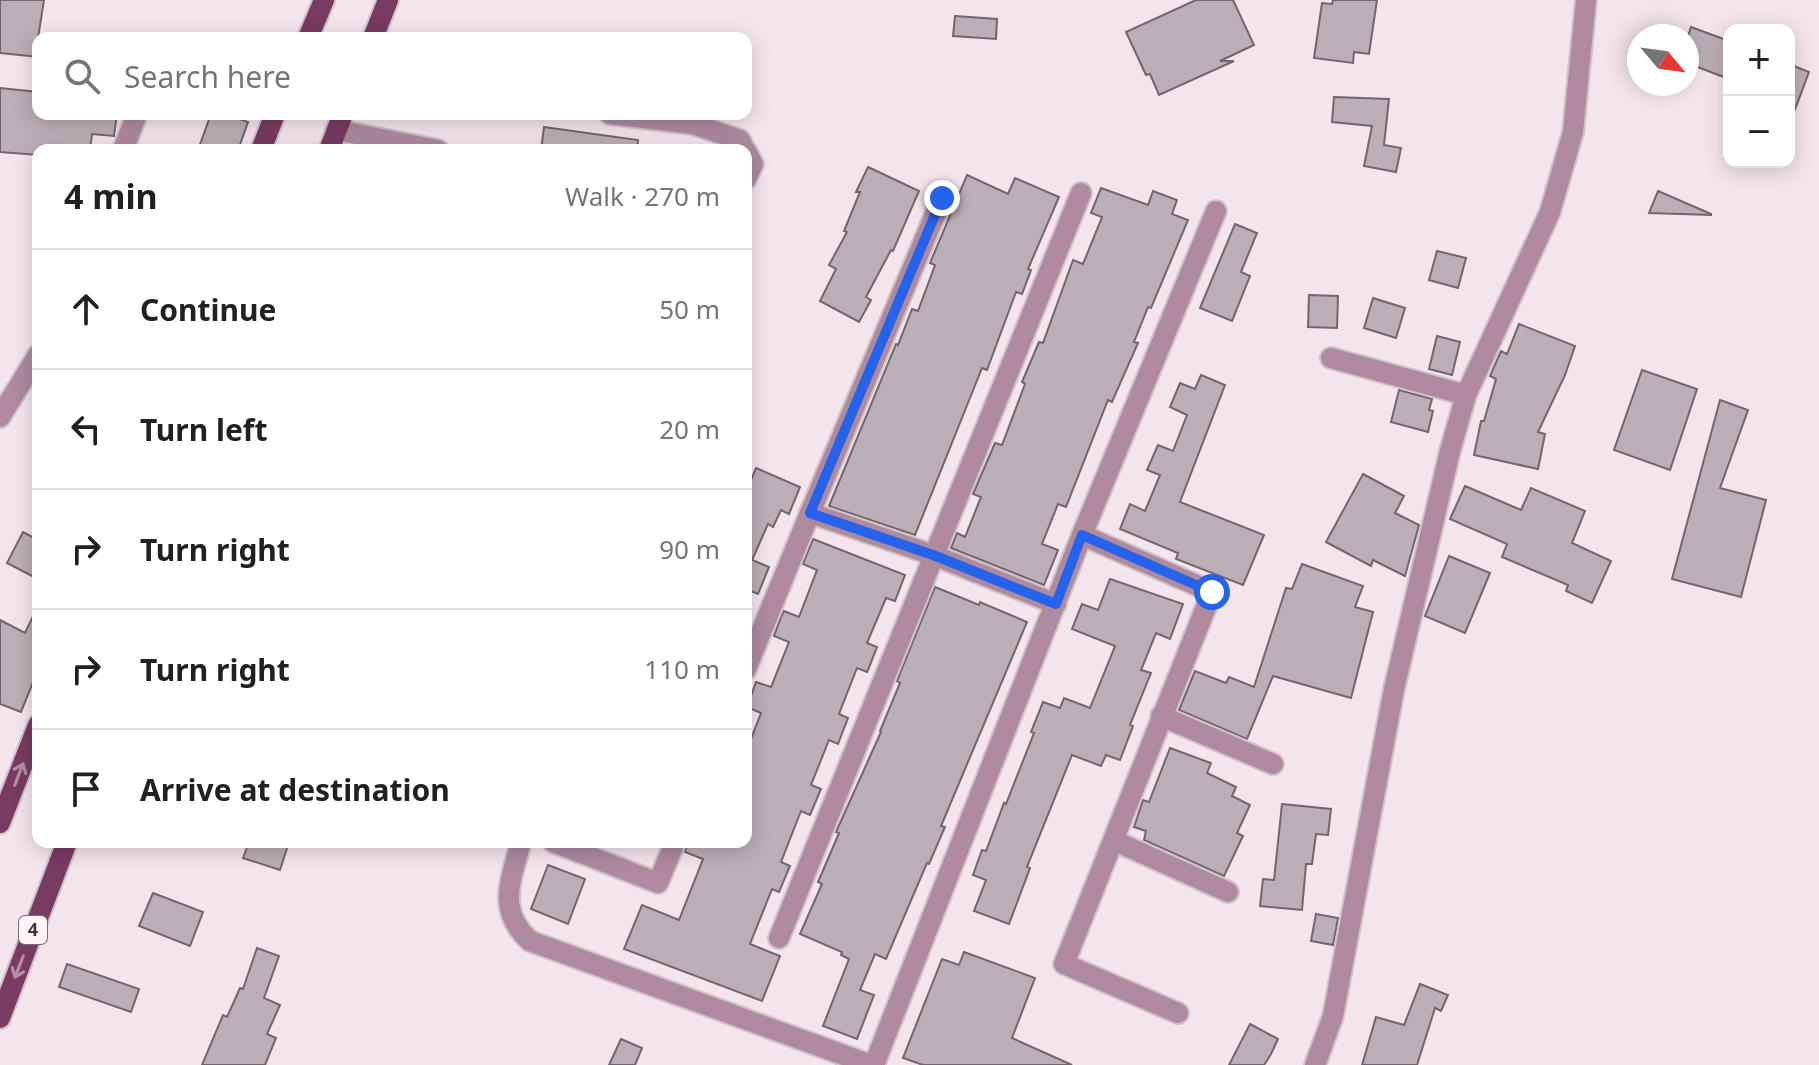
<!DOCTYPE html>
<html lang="en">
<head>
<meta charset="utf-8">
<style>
	:root { --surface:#fff; --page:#f2f2f2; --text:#202124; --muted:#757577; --line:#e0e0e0 }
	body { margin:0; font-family:"Noto Sans",sans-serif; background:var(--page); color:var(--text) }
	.controls { position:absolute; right:24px; top:24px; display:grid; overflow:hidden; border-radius:16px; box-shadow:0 4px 20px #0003 }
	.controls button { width:72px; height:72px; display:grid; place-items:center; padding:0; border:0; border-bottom:2px solid var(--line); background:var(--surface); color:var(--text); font:40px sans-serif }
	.compass { position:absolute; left:1627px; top:24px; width:72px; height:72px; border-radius:50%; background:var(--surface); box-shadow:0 4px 20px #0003; rotate:119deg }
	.stop { position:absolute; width:24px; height:24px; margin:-18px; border:6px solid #2563eb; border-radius:50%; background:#fff }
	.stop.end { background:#2563eb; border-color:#fff; box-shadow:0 2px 8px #0008 }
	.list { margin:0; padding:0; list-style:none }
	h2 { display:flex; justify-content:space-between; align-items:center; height:104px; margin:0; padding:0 32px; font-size:34px }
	h2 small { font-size:26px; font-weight:400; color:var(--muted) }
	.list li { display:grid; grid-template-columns:52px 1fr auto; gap:24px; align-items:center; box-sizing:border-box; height:120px; padding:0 32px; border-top:2px solid var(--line) }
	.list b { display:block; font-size:30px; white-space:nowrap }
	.list em { font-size:26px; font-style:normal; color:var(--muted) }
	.icon { flex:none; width:44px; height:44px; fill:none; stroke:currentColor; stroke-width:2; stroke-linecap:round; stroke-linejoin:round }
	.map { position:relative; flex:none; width:1819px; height:1065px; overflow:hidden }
	.search { position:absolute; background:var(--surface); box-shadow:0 4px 20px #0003; left:32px; top:32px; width:720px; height:88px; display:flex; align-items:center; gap:20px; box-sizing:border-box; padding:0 28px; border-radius:16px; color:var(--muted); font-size:30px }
	.panel { position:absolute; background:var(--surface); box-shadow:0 4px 20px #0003; left:32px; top:144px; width:720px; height:704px; border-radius:16px }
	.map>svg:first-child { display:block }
	.building { fill:#bcaeb6; stroke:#72656c; stroke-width:2 }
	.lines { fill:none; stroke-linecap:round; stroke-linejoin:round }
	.minor-casing { stroke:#cfc2c9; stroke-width:24 }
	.major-casing { stroke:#cfc2c9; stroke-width:24 }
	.minor { stroke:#af8a9f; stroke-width:20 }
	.major { stroke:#793b61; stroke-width:20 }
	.oneway { stroke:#b48ea5 }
	.route { stroke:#2563eb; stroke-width:10 }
	.labels { text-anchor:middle; stroke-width:6; stroke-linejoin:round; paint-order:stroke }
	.shield { fill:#fdf4f9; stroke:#756e72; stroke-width:2 }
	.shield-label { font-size:18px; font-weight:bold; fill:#3b3538 }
</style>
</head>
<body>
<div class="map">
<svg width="1819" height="1065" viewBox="0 0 1819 1065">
	<rect width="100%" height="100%" fill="#f4e5ed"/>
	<g class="building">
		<path d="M0,0h44l-6,38v19l-38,-4z"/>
		<path d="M1196,0h37l21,45 -34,16h14l-75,34 -9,-21 -4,1 -20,-43z"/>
		<path d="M1333,0h44l-8,54 -15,-2 -1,11 -39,-5 8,-55 10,1z"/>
		<path d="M955,16l42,3 -1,20 -43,-3z"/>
		<path d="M1691,27l38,14v38l-42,-16v-24z"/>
		<path d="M1789,64l20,8 -18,48h-2z"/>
		<path d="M0,88l38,4v22h79l-3,22 -22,-2 -2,16h-52v5l-38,-3z"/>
		<path d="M1334,97l55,2 -5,46 17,3 -5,24 -32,-6 8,-40 -40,-4z"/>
		<path d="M211,114h14l23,8 -10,28h-40z"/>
		<path d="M544,127l94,13 -1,10h-96z"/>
		<path d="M868,167l51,24 -26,60 -2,-1 -25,47 5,3 -12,22 -39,-21 16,-32 -7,-4 18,-33 -3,-1 16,-39h-4z"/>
		<path d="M967,175l41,19 7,-16 44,19 -31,72 3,1 -9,24 -6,-2 -29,78 -5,-2 -67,167 -86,-29 67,-162 2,1 14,-36 6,2 17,-46 -5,-2z"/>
		<path d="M1101,188l47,17 5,-14 24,9 -5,14 16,6 -37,88 -3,-1 -14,35 4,1 -26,59 -4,-2 -42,107 -8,-3 -16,40 16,6 -14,35 -93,-37 6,-15 8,4 16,-40 -8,-3 22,-51 7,2 23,-61 -3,-2 17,-40 4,1 30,-83 10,4 19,-47 -11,-4z"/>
		<path d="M1658,191l53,23v1l-62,-2z"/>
		<path d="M1235,224l22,9 -16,39 9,4 -18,45 -32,-13z"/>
		<path d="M1437,251l29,7 -8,30 -29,-8z"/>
		<path d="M1309,295l29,1 -1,32 -29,-1z"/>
		<path d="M1373,298l32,10 -9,30 -32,-10z"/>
		<path d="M1519,324l56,22 -10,29 -27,57 7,2 -7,35 -64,-14 7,-34h3l12,-42 -6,-3 11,-25 6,3z"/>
		<path d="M1437,336l23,6 -8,33 -23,-6z"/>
		<path d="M1642,370l55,19 -27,81 -56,-20z"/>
		<path d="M1201,375l24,10 -45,117 84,33 -21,50 -67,-26 2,-6 -58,-24 10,-25 15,7 15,-36 -13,-5 11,-25 15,6 14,-36 -17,-8 10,-24 15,6z"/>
		<path d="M1399,390l33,9 -3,11 4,1 -5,21 -37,-10z"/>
		<path d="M1720,400l28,10 -28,78 46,12 -25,97 -69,-18z"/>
		<path d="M756,468l44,19 -11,27 -8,-4 -8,17 -5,-3 -16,36 17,7 -11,27 -12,-5v-97z"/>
		<path d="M1363,474l41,22 -9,17 24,12 -14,51 -32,-16 -2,6 -45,-24z"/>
		<path d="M1465,486l56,24 10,-22 54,23 -13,32 39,18 -19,42 -26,-12 2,-6 -66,-28 5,-13 -57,-25z"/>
		<path d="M23,532l15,8v39l-31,-16z"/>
		<path d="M813,539l92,36 -10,26 -9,-3 -19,45 10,4 -9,23 -1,2 -10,-4 -18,46 9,4 -10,26 -9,-4 -18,45 10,4 -11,26 -9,-4 -20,51 9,4 -11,26 -7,-3 -22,55 30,12 -18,45 -138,-52 18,-44 37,15 24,-61 -18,-7 3,-10h58v-90l15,-39 -14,-6 9,-25 15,5 18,-45 -15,-6 7,-19 3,-6 15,6 18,-47 -14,-6z"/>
		<path d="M1449,556l41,17 -25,60 -40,-17z"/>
		<path d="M1302,564l61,22 -8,21 18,5 -22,86 -78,-22 -26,63 -68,-29 16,-39 31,12 3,-6 25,10 32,-99 6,1z"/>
		<path d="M1110,579l73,25 -13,35 -14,-6 -15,37 10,3 -21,52 3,1 -13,34 -14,-5 -5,11 -29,-11 -45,112 3,1 -21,56 -35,-13 12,-31 -13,-5 9,-25 4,1 18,-48 2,1 28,-71 -3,-1 12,-30 17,6 4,-10 26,10 25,-62 -43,-17 10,-25 16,6z"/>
		<path d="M935,587l44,18 1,-3 47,20 -86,204 4,1 -16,37 -2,-1 -41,96 -11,-5 -15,36 14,5 -17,44 -34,-13 26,-67 -8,-4 1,-3 -42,-18 22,-50 -4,-2 21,-49 -3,-1 45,-100 -1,-1 20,-48 -3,-2z"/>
		<path d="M38,606v64l-17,42 -21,-8v-84l25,13z"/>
		<path d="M1170,748l41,15 -4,10 29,14 -4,9 18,9 -13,28 6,3 -19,40 -80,-36 2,-9 -12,-4 9,-27 6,2z"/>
		<path d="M1282,804l49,5 -3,26 -12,-1 -4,30h-6l-4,46 -42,-4 3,-27 11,1z"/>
		<path d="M249,842h40l-9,28 -37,-12z"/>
		<path d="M548,865l37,14 -17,45 -37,-15z"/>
		<path d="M153,893l50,19 -13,34 -51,-20z"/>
		<path d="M1316,914l22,4 -5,27 -22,-4z"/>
		<path d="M257,948l22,8 -15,42 16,7 -13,29 9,4 -11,27h-63l21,-50 4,2 13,-29 3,1z"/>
		<path d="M964,952l71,26 -23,60 60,27h-149l-20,-7 39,-99 17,6z"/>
		<path d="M67,964l72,25 -8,23 -72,-25z"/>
		<path d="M1420,984l28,11 -7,16 -6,-3 -18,57h-55l14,-48 28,8z"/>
		<path d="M1250,1024l28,15 -7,15 -7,11h-35z"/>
		<path d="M621,1039l21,9 -7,17h-26z"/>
	</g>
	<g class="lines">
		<defs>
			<g id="minor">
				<path d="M610,114l83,10 47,16 5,10"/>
				<path d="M336,130l102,20"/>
				<path d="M123,150l14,-36"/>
				<path d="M746,151l7,13 -7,15"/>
				<path d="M1331,358l135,37"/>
				<path d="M0,417l38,-62"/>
				<path d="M810,513l132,-315"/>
				<path d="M1082,535l130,57 -148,372 114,49"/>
				<path d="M746,669l64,-156 123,42 123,49"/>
				<path d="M1161,716l112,48"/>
				<path d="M1115,841l113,51"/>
				<path d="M521,842c-10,38 -25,68 9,99l341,124"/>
				<path d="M553,842l105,41 17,-41"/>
				<path d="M779,938l302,-745"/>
				<path d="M874,1065l208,-530 134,-324"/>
				<path d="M1315,1065l18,-49 61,-327 56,-238 16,-56 84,-183 23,-80 13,-132"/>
			</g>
			<g id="major">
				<path d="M308,38l16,-38"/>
				<path d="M373,38l15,-38"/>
				<path d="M261,150l14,-36"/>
				<path d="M329,150l14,-36"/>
				<path d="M0,823l38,-98"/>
				<path d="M0,1018l67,-176"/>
			</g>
		</defs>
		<use href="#minor" class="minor-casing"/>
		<use href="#major" class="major-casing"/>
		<use href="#minor" class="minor"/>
		<use href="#major" class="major"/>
	</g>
	<defs><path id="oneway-shaft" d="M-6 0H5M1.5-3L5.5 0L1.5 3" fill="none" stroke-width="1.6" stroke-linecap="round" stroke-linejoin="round" transform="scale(2)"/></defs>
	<g class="oneway">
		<use href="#oneway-shaft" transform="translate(19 774) rotate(-69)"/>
		<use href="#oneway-shaft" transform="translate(19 967) rotate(111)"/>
	</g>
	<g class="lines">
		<path class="route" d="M942,198l-132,315 123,42 123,49 26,-69 130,57"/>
	</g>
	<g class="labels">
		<rect class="shield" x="19" y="916" width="28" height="28" rx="6"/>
		<g class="shield-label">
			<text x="33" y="936">4</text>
		</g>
	</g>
</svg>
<div class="controls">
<button>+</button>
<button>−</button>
</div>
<svg class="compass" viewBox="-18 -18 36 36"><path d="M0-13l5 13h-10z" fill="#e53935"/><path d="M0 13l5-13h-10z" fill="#757577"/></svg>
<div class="stop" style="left:1212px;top:592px"></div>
<div class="stop end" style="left:942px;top:198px"></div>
<div class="search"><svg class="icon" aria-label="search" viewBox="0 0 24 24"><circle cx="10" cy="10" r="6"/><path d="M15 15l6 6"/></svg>Search here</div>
<section class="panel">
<h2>4 min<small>Walk · 270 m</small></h2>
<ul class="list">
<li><svg class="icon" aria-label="ahead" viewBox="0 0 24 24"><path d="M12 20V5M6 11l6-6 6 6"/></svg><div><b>Continue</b></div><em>50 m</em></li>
<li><svg class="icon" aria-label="left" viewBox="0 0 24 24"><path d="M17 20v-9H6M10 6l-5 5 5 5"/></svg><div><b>Turn left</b></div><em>20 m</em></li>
<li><svg class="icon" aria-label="right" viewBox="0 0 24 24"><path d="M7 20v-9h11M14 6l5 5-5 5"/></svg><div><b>Turn right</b></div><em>90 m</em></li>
<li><svg class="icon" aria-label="right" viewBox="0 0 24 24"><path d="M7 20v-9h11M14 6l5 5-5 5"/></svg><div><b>Turn right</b></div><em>110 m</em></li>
<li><svg class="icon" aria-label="arrive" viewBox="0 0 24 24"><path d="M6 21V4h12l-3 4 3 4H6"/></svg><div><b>Arrive at destination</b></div></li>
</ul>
</section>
</div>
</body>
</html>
